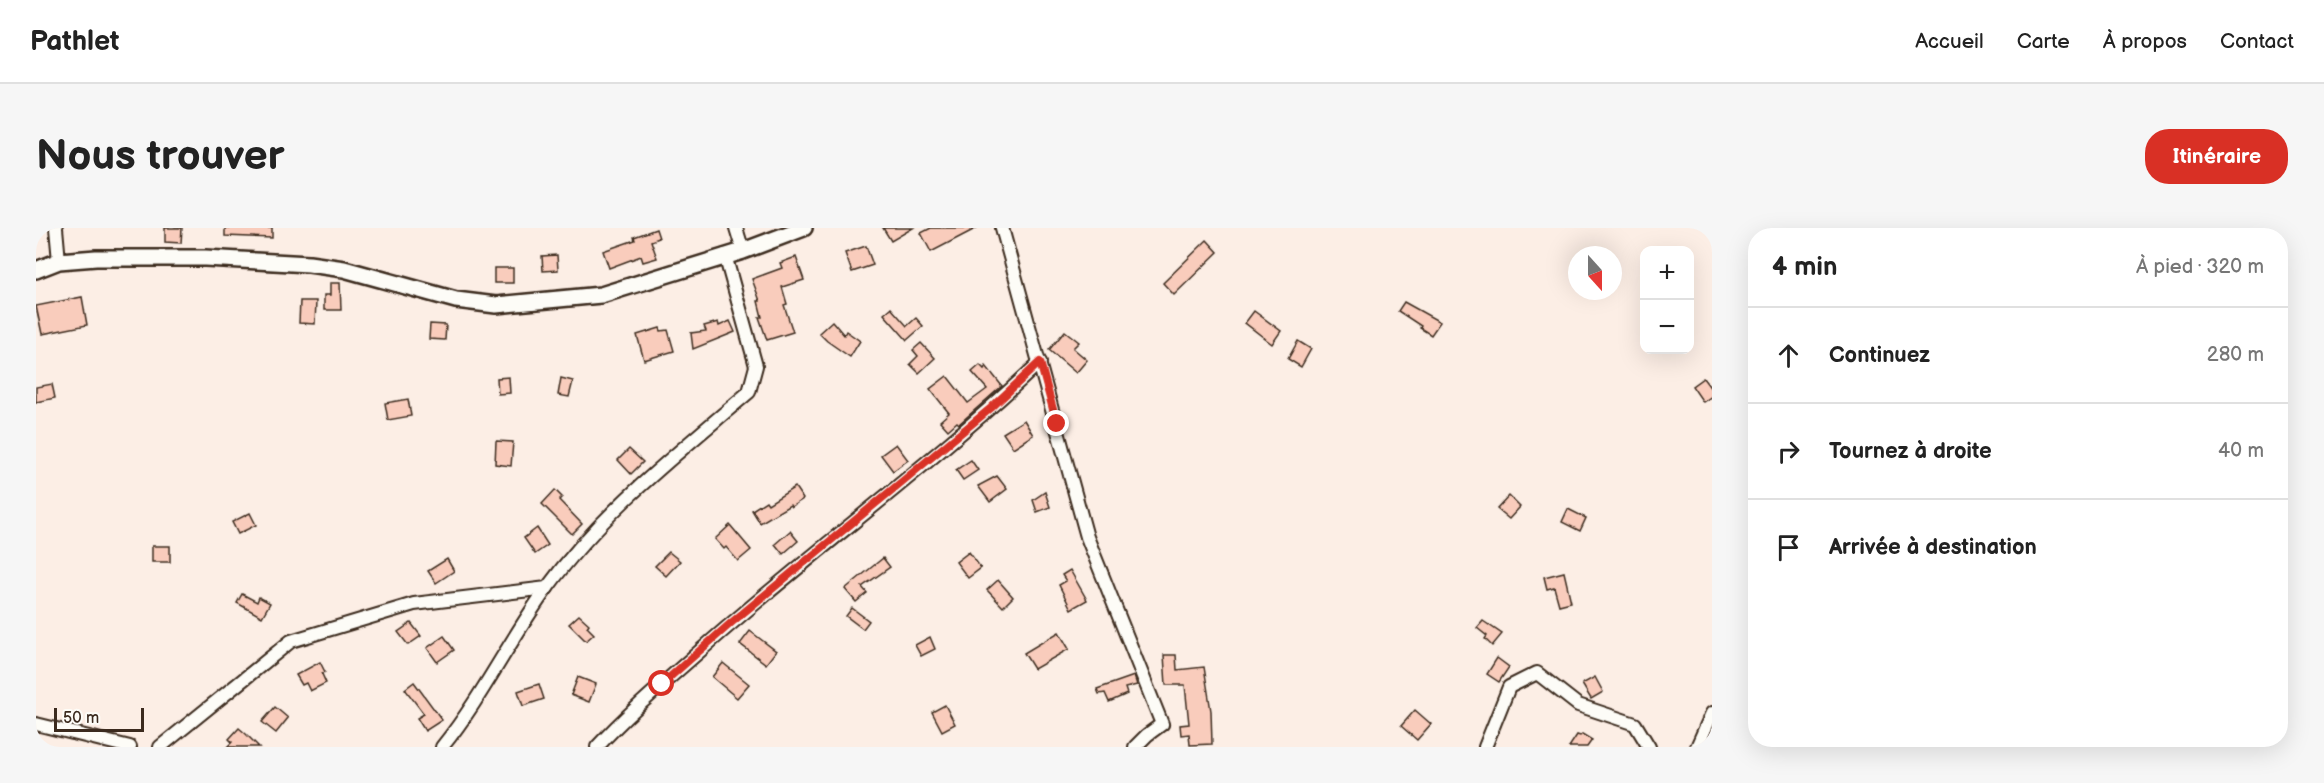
<!DOCTYPE html>
<html lang="fr">
<head>
<meta charset="utf-8">
<style>
	:root { --surface:#fff; --page:#f6f6f6; --text:#222; --muted:#767676; --line:#e0e0e0; --accent:#d93025 }
	body { margin:0; font-family:"Balsamiq Sans",sans-serif; background:var(--page); color:var(--text) }
	.controls { position:absolute; right:18px; top:18px; display:grid; overflow:hidden; border-radius:12px; box-shadow:0 6px 24px #0002 }
	.controls button { width:54px; height:54px; display:grid; place-items:center; padding:0; border:0; border-bottom:2px solid var(--line); background:var(--surface); color:var(--text); font:30px sans-serif }
	.compass { position:absolute; left:1532px; top:18px; width:54px; height:54px; border-radius:50%; background:var(--surface); box-shadow:0 6px 24px #0002; rotate:159deg }
	.scale { position:absolute; left:18px; bottom:15px; width:90px; box-sizing:border-box; padding-left:6px; border:3px solid #3b2a1e; border-top:0; font-size:16px; line-height:21px; white-space:nowrap; color:#3b2a1e; -webkit-text-stroke:4px #fdfcf7; paint-order:stroke }
	.stop { position:absolute; width:18px; height:18px; margin:-14px; border:4px solid #d93025; border-radius:50%; background:#fff }
	.stop.end { background:#d93025; border-color:#fff; box-shadow:0 2px 6px #0008 }
	.list { margin:0; padding:0; list-style:none }
	h2 { display:flex; justify-content:space-between; align-items:center; height:78px; margin:0; padding:0 24px; font-size:26px }
	h2 small { font-size:20px; font-weight:400; color:var(--muted) }
	.list li { display:grid; grid-template-columns:39px 1fr auto; gap:18px; align-items:center; box-sizing:border-box; height:96px; padding:0 24px; border-top:2px solid var(--line) }
	.list b { display:block; font-size:22px; white-space:nowrap }
	.list em { font-size:20px; font-style:normal; color:var(--muted) }
	.icon { flex:none; width:33px; height:33px; fill:none; stroke:currentColor; stroke-width:2; stroke-linecap:round; stroke-linejoin:round }
	.map { position:relative; flex:none; width:1676px; height:519px; overflow:hidden; border-radius:24px }
	header { display:flex; align-items:center; gap:36px; box-sizing:border-box; height:84px; padding:0 30px; background:var(--surface); border-bottom:2px solid var(--line) }
	header strong { font-size:28px }
	nav { display:flex; gap:33px; margin-inline-start:auto; font-size:21px }
	.intro { display:flex; align-items:center; justify-content:space-between; box-sizing:border-box; height:144px; padding:0 36px }
	h1 { margin:0; font-size:42px }
	.button { padding:15px 27px; border-radius:24px; background:var(--accent); color:#fff; font-size:21px; font-weight:700 }
	main { display:flex; gap:36px; padding:0 36px }
	aside { flex:1; background:var(--surface); border-radius:24px; box-shadow:0 6px 24px #0002 }
	.map>svg:first-child { display:block }
	.building { fill:#f9ccbc; stroke:#3b2a1e; stroke-width:1.5 }
	.lines { fill:none; stroke-linecap:round; stroke-linejoin:round }
	.minor-casing { stroke:#3b2a1e; stroke-width:16 }
	.tertiary-casing { stroke:#3b2a1e; stroke-width:20 }
	.minor { stroke:#fdfcf7; stroke-width:12 }
	.tertiary { stroke:#fdfcf7; stroke-width:15 }
	.route { stroke:#d93025; stroke-width:8 }
</style>
</head>
<body>
<header>
<strong>Pathlet</strong>
<nav><a>Accueil</a><a>Carte</a><a>À propos</a><a>Contact</a></nav>
</header>
<div class="intro"><h1>Nous trouver</h1><a class="button">Itinéraire</a></div>
<main>
<div class="map">
<svg width="1676" height="519" viewBox="0 0 1676 519">
	<rect width="100%" height="100%" fill="#fceee5"/>
	<filter id="ink" filterUnits="userSpaceOnUse"><feTurbulence type="fractalNoise" baseFrequency=".0167" numOctaves="2"/><feDisplacementMap in="SourceGraphic" scale="12" xChannelSelector="R" yChannelSelector="G"/><feConvolveMatrix kernelMatrix="1 2 1 2 8 2 1 2 1" color-interpolation-filters="sRGB"/></filter>
	<g filter="url(#ink)">
		<g class="building">
			<path d="M129,0h17l-1,15 -16,-1z"/>
			<path d="M189,0h47v10l-47,-2z"/>
			<path d="M847,0h30l-22,13z"/>
			<path d="M895,0h46l-46,24 -10,-19z"/>
			<path d="M620,1l3,9 -8,3 6,17 -14,4 -2,-6 -32,12 -6,-17 32,-11 -1,-3z"/>
			<path d="M1171,12l11,12 -44,43 -11,-12z"/>
			<path d="M830,18l7,19 -21,7 -7,-19z"/>
			<path d="M521,27l1,15 -15,1 -1,-15z"/>
			<path d="M760,29l8,23 -22,7 5,17 -3,1 9,27 -26,8 -8,-23h3l-4,-16h2l-8,-22 30,-11 -2,-5z"/>
			<rect x="458" y="40" width="19" height="15"/>
			<path d="M294,55h10l1,27h-17v-15h6z"/>
			<path d="M46,69l5,28 -45,9 -6,-28z"/>
			<path d="M264,73h16l-1,23 -16,-1z"/>
			<path d="M1368,74l36,20 -9,13 -11,-7 1,-2 -23,-15z"/>
			<path d="M855,80l16,18 9,-8 7,8 -16,14 -23,-26z"/>
			<path d="M1218,83l27,20 -9,13 -27,-21z"/>
			<path d="M694,93l5,11 -42,17 -2,-16 15,-2 -2,-5 14,-4 1,4z"/>
			<path d="M796,93l12,14 2,-4 14,10 -10,16 -23,-16 -8,-8z"/>
			<path d="M394,96l16,1 -1,15 -16,-1z"/>
			<path d="M624,100l1,3 7,-1 6,21 -30,9 -7,-25z"/>
			<path d="M1029,103l14,11 -6,6 14,12 -11,13 -27,-23z"/>
			<path d="M1262,113l13,8 -10,18 -13,-8z"/>
			<path d="M885,115l14,15 -16,15 -9,-9 8,-8 -5,-6z"/>
			<path d="M944,137l4,4 2,-3 16,20 -43,38 -2,-2 -9,8 -8,-9 9,-8 -19,-24 17,-13 21,27 19,-14 -15,-17z"/>
			<path d="M473,149l1,16 -12,1 -1,-16z"/>
			<path d="M525,150l12,3 -4,16 -11,-2z"/>
			<path d="M1667,150l9,12v6l-9,6 -11,-16z"/>
			<path d="M16,156l3,14 -19,4v-15z"/>
			<path d="M372,171l3,17 -23,4 -3,-17z"/>
			<path d="M988,192l9,15 -20,13 -10,-15z"/>
			<path d="M460,213l17,1 -2,24 -16,-2z"/>
			<path d="M860,216l12,16 -15,11 -12,-16z"/>
			<path d="M593,221l14,13 -12,12 -13,-14z"/>
			<path d="M935,232l7,10 -15,10 -7,-10z"/>
			<path d="M961,248l10,13 -17,13 -12,-16z"/>
			<path d="M759,259l8,12 -12,8 -1,-2 -30,18 -8,-13 14,-9 2,3z"/>
			<path d="M519,262l7,7 -3,3 23,24 -10,10 -30,-30z"/>
			<path d="M1009,264l5,15 -13,5 -4,-12z"/>
			<path d="M1473,268l11,11 -11,12 -12,-10z"/>
			<path d="M1532,281l18,9 -6,13 -18,-9z"/>
			<path d="M214,285l6,12 -18,9 -6,-12z"/>
			<path d="M694,297l21,25 -13,11 -12,-14 -2,2 -9,-10z"/>
			<path d="M501,300l11,17 -13,9 -11,-16z"/>
			<path d="M754,303l8,10 -15,13 -8,-10z"/>
			<rect x="116" y="318" width="18" height="16"/>
			<path d="M633,324l11,9 -14,15 -11,-10z"/>
			<path d="M933,324l12,16 -13,10 -12,-16z"/>
			<path d="M847,330l7,9 -28,20 5,6 -11,9 -11,-13z"/>
			<path d="M411,331l7,12 -18,12 -8,-12z"/>
			<path d="M1034,342l17,30 -16,9 -12,-24 7,-4 -4,-6z"/>
			<path d="M1528,344l7,30 -12,3 -5,-18 -7,2 -3,-12z"/>
			<path d="M962,352l15,17 -10,10 -16,-17z"/>
			<path d="M206,366l15,8 2,-5 11,6 -8,14 -25,-14z"/>
			<path d="M816,380l17,13 -6,8 -17,-13z"/>
			<path d="M543,387l10,9 -2,3 7,7 -8,7 -17,-17z"/>
			<path d="M1447,393l19,13 -10,12 -7,-7 2,-3 -10,-8z"/>
			<path d="M375,395l10,13 -13,9 -10,-13z"/>
			<path d="M714,403l26,20 -10,13 -26,-20z"/>
			<path d="M1023,404l10,17 -35,20 -10,-16z"/>
			<path d="M408,408l10,14 -17,12 -10,-14z"/>
			<path d="M894,409l5,12 -14,7 -6,-11z"/>
			<path d="M1128,427h12l1,15 27,-3 7,44 1,33 -22,1 -1,-11 -8,1 -1,-10 9,-1 -4,-39h-19z"/>
			<path d="M1461,430l12,9 -10,15 -12,-8z"/>
			<path d="M284,434l5,10 -3,2 4,9 -16,8 -4,-8 -4,2 -6,-10z"/>
			<path d="M687,435l26,21 -12,14 -25,-21z"/>
			<path d="M1098,448l3,9 -12,3 2,6 -18,8 -4,-9 -6,1 -2,-5z"/>
			<path d="M542,449l18,7 -7,18 -18,-7z"/>
			<path d="M1559,449l8,15 -12,7 -9,-15z"/>
			<path d="M378,454l28,38 -17,11 -8,-13 7,-4 -19,-25z"/>
			<path d="M503,456l5,15 -21,7 -5,-15z"/>
			<path d="M909,477l10,19 -13,7 -10,-19z"/>
			<path d="M239,479l13,11 -12,15 -14,-11z"/>
			<path d="M1379,482l16,14 -14,16 -16,-14z"/>
			<path d="M203,500l7,6 13,13h-32l5,-5 -3,-3z"/>
			<path d="M1546,506l10,6 -5,7h-18l8,-12 3,1z"/>
		</g>
		<g class="lines">
			<defs>
				<g id="minor">
					<path d="M20,0l3,33"/>
					<path d="M700,0l7,23"/>
					<path d="M966,0l85,309 75,187 -15,11 -12,12"/>
					<path d="M0,496l94,23"/>
					<path d="M124,519l131,-106 123,-37 133,-16"/>
					<path d="M406,519c40,-49 68,-108 105,-159 56,-77 131,-135 202,-196l7,-26 -31,-111"/>
					<path d="M561,519c32,-35 68,-65 103,-96 111,-99 232,-186 340,-289"/>
					<path d="M1449,519l24,-60 28,-14 41,32 57,19 14,23"/>
					<path d="M1661,519l15,-34"/>
				</g>
				<path id="tertiary" d="M0,42l23,-9 37,-3h109l104,6 35,5 112,31 40,5 105,-10 142,-44 61,-23"/>
			</defs>
			<use href="#minor" class="minor-casing"/>
			<use href="#tertiary" class="tertiary-casing"/>
			<use href="#minor" class="minor"/>
			<use href="#tertiary" class="tertiary"/>
		</g>
	</g>
	<g class="lines" filter="url(#ink)">
		<path class="route" d="M626,456l69,-61 260,-215 49,-46 17,62"/>
	</g>
</svg>
<div class="controls">
<button>+</button>
<button>−</button>
</div>
<svg class="compass" viewBox="-18 -18 36 36"><path d="M0-13l5 13h-10z" fill="#e53935"/><path d="M0 13l5-13h-10z" fill="#767676"/></svg>
<div class="scale">50 m</div>
<div class="stop" style="left:626px;top:456px"></div>
<div class="stop end" style="left:1021px;top:196px"></div>
</div>
<aside>
<h2>4 min<small>À pied · 320 m</small></h2>
<ul class="list">
<li><svg class="icon" aria-label="ahead" viewBox="0 0 24 24"><path d="M12 20V5M6 11l6-6 6 6"/></svg><div><b>Continuez</b></div><em>280 m</em></li>
<li><svg class="icon" aria-label="right" viewBox="0 0 24 24"><path d="M7 20v-9h11M14 6l5 5-5 5"/></svg><div><b>Tournez à droite</b></div><em>40 m</em></li>
<li><svg class="icon" aria-label="arrive" viewBox="0 0 24 24"><path d="M6 21V4h12l-3 4 3 4H6"/></svg><div><b>Arrivée à destination</b></div></li>
</ul>
</aside>
</main>
</body>
</html>
